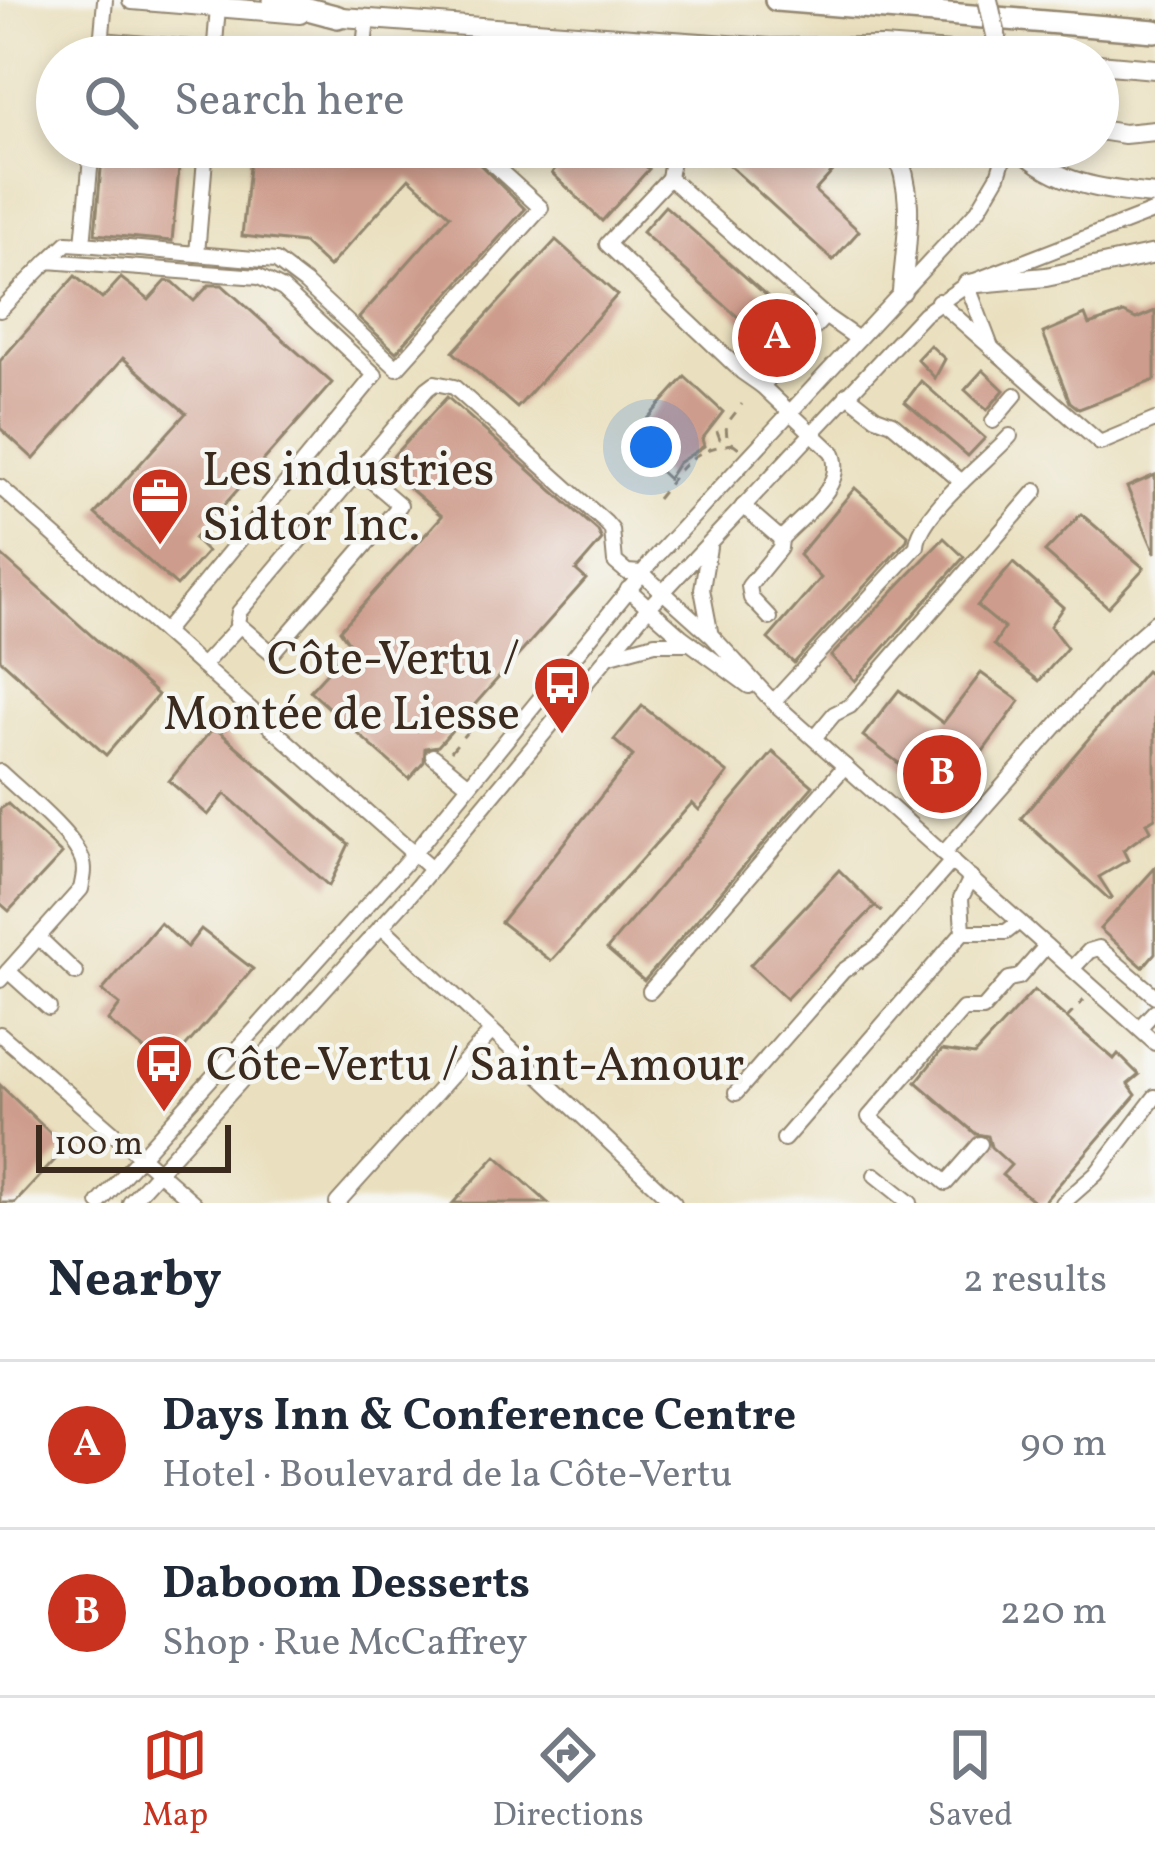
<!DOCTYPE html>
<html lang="en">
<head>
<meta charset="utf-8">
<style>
	:root { --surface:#fff; --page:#f2f2f3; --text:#1f2937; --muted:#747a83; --line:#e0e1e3; --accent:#c8321e }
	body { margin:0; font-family:Vollkorn,serif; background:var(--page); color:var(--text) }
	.scale { position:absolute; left:36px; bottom:30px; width:195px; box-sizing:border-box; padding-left:12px; border:6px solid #3b2a1e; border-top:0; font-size:33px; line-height:42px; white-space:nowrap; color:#3b2a1e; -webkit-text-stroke:9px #f6f6f2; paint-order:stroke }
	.you { position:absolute; left:651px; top:447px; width:42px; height:42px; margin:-30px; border:9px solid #fff; border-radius:50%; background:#1a73e8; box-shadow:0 0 0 18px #1a73e833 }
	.badge { display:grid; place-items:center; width:78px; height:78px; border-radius:50%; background:var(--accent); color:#fff; font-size:39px; font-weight:700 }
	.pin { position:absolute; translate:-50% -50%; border:6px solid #fff; box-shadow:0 3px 12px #0006 }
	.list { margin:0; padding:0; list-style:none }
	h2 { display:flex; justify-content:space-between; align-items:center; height:156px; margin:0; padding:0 48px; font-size:51px }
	h2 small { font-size:39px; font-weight:400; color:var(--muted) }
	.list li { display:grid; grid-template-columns:78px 1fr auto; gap:36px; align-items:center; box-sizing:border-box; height:168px; padding:0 48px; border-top:3px solid var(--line) }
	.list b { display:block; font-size:45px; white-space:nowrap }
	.list p { margin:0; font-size:39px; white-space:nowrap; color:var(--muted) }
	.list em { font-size:39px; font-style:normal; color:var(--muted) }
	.icon { flex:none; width:66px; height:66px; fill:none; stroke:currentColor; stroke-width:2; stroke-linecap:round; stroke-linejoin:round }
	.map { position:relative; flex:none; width:1155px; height:1203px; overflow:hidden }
	.search { position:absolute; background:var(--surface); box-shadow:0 6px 18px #0003; left:36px; right:36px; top:36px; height:132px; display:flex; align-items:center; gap:30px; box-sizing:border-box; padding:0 42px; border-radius:66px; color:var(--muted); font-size:45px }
	.sheet { height:492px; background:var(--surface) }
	nav { display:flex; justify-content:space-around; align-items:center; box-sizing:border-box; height:168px; border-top:3px solid var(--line); background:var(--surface); font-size:33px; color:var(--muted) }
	nav a { display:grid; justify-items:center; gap:6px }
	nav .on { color:var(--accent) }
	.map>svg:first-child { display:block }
	.building { fill:#ce9c8c }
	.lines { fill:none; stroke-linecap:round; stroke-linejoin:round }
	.minor-casing { stroke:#92856e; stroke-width:18 }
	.major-casing { stroke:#92856e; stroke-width:22 }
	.highway-casing { stroke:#92856e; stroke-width:26 }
	.path { stroke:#92856e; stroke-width:3; stroke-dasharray:9 9; stroke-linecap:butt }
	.minor { stroke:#fff; stroke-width:14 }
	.major { stroke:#fff; stroke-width:18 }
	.highway { stroke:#fff; stroke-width:21 }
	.major-bridge-casing { stroke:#92856e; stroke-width:22; stroke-linecap:butt }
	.major-bridge { stroke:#fff; stroke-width:18 }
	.labels { text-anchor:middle; stroke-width:9; stroke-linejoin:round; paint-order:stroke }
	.poi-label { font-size:48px; fill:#3b2a1e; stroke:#f6f6f2; text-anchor:start }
</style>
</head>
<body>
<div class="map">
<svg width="1155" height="1203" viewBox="0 0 1155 1203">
	<rect width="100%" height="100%" fill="#f6f6f2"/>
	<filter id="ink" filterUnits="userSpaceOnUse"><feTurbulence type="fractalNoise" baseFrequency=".00833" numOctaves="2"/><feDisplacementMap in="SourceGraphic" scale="24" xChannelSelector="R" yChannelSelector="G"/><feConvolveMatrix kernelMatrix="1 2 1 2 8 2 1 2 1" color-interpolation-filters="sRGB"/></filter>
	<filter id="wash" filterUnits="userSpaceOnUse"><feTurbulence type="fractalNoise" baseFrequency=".004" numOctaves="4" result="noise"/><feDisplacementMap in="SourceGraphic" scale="48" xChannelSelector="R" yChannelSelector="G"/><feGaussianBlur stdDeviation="2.7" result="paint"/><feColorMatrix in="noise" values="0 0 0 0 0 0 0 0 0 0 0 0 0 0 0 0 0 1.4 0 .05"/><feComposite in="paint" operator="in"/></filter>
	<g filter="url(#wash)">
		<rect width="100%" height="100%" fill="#eae0bf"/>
		<g id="blocks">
			<g class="building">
				<path d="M103,147h78l-9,94 -77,-7z"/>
				<path d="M251,147h211l63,62 -129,143 -37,-34 91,-103 -41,-37 -80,89 -26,-24 -61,-7z"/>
				<path d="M542,147h80l27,22 -47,52 -50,-48 7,-10z"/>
				<path d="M709,147h120l14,13 -28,31 44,40 -26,29z"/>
				<path d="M665,206l136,120 -40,45 -23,-18 18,-20 -114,-101z"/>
				<path d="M556,240l61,55 -100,113 -64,-56z"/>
				<path d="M75,276l27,23 19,-21 28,22 17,-19 7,1 21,19 15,-16h13l110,98 -138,156 13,13 -30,34 -82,-72 91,-101 -63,-55 -89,101 -34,-31v-67z"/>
				<path d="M1155,311v69l-76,29 -9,-7 -27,-69 42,-18 4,10 35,-12 12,6z"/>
				<path d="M930,345l15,14 -10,19 -18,-19z"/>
				<path d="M983,370l21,20 -17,20 -22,-20z"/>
				<path d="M685,377l38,35 -21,27 2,7 -26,17 -10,16 -41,-38z"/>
				<path d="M921,381l64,57 -17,18 -63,-54z"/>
				<path d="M447,397l151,134 4,9 -26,30 10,9 -148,167 -13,2 -1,14 -15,17 -99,-88 41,-45 -11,-16 102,-114 -58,-50z"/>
				<path d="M1155,475v78l-28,-66z"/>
				<path d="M855,488l53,47 -1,5 -113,123 -26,-24 53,-61 -22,-23z"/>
				<path d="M1081,514l63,54 -36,39 -63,-55z"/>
				<path d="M944,538l20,19 -109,124 -24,-25z"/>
				<path d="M0,554l158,141 -52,60 -106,-96z"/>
				<path d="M1013,563l50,44 -13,19 17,22 -28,33 -45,-36 10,-17 -27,-22z"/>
				<path d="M1146,671l9,7v140l-8,5 4,7 -28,20 5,10 -29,17 13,20 -3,2 -88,-81z"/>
				<path d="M981,673l39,28 -73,99 -84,-64 36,-46 44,33z"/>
				<path d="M642,706l86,67 -29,37 -7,-7 -141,158 -50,-39 132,-166 -19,-16z"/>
				<path d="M214,727l135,117 -20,42 -104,-92 -17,21 -39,-34z"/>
				<path d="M773,752l40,34 -169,195 -37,-32z"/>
				<path d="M8,804l54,50 -53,57 -9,-8v-94z"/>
				<path d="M1155,868v85l-12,14 -43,-38z"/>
				<path d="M839,870l36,36 -89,93 -36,-34z"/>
				<path d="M160,923l27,24 14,-18 52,40 -86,99 -59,-47 12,-16 -18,-14z"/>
				<path d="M1034,990l80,69 4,-5 21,21 -11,9 8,11 -93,108h-7l-34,-28 9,-10 -20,-18 -3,-11 -12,-2 -60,-52 26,-32 32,5z"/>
				<path d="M0,1085l66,63 -51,55h-15z"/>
				<path d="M496,1156l52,47h-95z"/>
			</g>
		</g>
	</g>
	<g filter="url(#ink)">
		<use href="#blocks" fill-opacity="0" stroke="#92856e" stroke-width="3"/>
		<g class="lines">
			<defs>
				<g id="minor">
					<path d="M102,40l188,17"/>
					<path d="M214,56l4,-49"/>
					<path d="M100,57l5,-57"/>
					<path d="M363,57l4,-38"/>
					<path d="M539,57v-25"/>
					<path d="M92,147l-9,97 193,17 29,22 92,85 144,-160 -67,-61"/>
					<path d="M665,147l7,13 -3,18 156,138"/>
					<path d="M669,178l-62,66 135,128 20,14"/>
					<path d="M197,254l9,-107"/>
					<path d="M48,261l19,-18 16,1"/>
					<path d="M967,284l24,63"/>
					<path d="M938,301l162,142 55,-23"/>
					<path d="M0,310l48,-49 211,16 24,12 92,86 -211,257"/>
					<path d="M847,394l29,23 16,6 70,59"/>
					<path d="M993,421l22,-26"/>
					<path d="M359,470l41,35 -128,148 -35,-30 2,-11 188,-223 8,-6 19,4 152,136 6,7 3,32 12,10 15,1"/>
					<path d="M0,487l431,382"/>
					<path d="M743,506l38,33c21,-23 67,-54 51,-87l-70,-66 63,-70 33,23"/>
					<path d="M709,547l-7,42 8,42"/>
					<path d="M642,573l70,63 61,66 382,341"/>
					<path d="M628,589l54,48 67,49"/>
					<path d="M770,618l-19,-20 -2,-12 31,-38 1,-9"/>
					<path d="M607,656l48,-13h35"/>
					<path d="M202,666l37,-40"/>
					<path d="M773,702l144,-156c2,-33 69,-84 93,-110"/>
					<path d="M814,738l20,-24 16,-8 186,-215"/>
					<path d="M433,756l36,29"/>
					<path d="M0,772c22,21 71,60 82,87 4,10 1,20 -1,30l-81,91"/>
					<path d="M943,854l179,-203 33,-29"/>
					<path d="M971,878l-10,20 2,34h43l13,-10"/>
					<path d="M381,926l293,277"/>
					<path d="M38,937l38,36"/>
					<path d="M1072,969l17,-18 10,-3 56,48"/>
					<path d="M8,971l41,37"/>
					<path d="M650,991l195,-225"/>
					<path d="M1139,1028l16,-17"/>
					<path d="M0,1034l194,169"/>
					<path d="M736,1093l107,-122 33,-23 76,-87"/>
					<path d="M784,1139l179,-207"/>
					<path d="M980,1144l-34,39 -77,-66 94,-108h20l26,-30 10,-2 27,-31"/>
					<path d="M875,1175l35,28"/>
					<path d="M99,1203l315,-350 239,-293 325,-350 20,-34 9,-29"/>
					<path d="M130,1203l279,-307 239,-288 276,-294 43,-30 188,-73"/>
					<path d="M337,1203l155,-172"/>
					<path d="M1063,1203l33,-29 59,-77"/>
				</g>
				<g id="major">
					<path d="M132,0l168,14"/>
					<path d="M328,16l442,32 112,-1 138,10"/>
					<path d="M1098,64l57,5"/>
					<path d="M1098,130l26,4 31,-3"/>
					<path d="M894,147c23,49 12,93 8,144"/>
					<path d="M1018,147c40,38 85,43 137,48"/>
					<path d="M967,284l79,-7 109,-23"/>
				</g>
				<g id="highway">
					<path d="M274,0l64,17"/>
					<path d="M776,0l379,31"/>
				</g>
			</defs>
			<use href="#minor" class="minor-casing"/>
			<use href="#major" class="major-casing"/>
			<use href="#highway" class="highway-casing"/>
			<g class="path">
				<path d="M717,431l3,8 6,-1"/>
				<path d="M739,448l-12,-9 -1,-14 16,-21"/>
				<path d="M657,499c26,-32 31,-49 76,-55"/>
				<path d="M467,713l22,18"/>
				<path d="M451,751l26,-31"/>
				<path d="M875,906l12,10"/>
				<path d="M1067,1018l17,-18"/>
			</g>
			<use href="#minor" class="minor"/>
			<use href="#major" class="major"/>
			<use href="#highway" class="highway"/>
			<defs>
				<path id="major-bridge" d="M988,0l13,57"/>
			</defs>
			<use href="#major-bridge" class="major-bridge-casing"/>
			<use href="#major-bridge" class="major-bridge"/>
		</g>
	</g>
	<defs>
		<symbol id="office-pin" viewBox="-11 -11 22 30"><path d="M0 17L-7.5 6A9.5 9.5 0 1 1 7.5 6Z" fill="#c8321e" stroke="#f6f6f2"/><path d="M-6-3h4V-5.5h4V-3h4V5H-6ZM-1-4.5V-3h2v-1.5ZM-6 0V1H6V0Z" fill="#fff"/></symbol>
		<symbol id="bus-pin" viewBox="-11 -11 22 30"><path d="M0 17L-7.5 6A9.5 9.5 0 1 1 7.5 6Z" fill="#c8321e" stroke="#f6f6f2"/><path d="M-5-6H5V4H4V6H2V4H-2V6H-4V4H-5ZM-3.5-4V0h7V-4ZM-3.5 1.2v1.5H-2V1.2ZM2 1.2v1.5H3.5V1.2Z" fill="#fff"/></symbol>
	</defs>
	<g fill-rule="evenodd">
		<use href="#office-pin" x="127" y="463" width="66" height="90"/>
		<use href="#bus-pin" x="529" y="652" width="66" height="90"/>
		<use href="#bus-pin" x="131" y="1030" width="66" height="90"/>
	</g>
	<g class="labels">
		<g class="poi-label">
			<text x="202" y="485">Les industries<tspan x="202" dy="55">Sidtor Inc.</tspan></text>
			<text x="520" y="674" text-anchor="end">Côte-Vertu /<tspan x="520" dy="55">Montée de Liesse</tspan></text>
			<text x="206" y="1080">Côte-Vertu / Saint-Amour</text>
		</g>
	</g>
</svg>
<div class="scale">100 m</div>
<div class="you"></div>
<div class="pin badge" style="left:777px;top:338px">A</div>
<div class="pin badge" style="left:942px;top:774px">B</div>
<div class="search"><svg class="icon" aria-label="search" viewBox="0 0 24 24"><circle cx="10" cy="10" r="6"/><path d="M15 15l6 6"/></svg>Search here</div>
</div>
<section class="sheet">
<h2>Nearby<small>2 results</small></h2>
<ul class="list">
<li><span class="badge">A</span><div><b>Days Inn &amp; Conference Centre</b><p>Hotel · Boulevard de la Côte-Vertu</p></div><em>90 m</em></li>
<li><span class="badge">B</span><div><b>Daboom Desserts</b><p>Shop · Rue McCaffrey</p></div><em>220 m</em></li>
</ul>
</section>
<nav>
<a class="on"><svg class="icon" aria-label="map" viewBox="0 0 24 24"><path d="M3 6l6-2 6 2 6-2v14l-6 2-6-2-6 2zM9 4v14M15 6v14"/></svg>Map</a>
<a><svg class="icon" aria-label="directions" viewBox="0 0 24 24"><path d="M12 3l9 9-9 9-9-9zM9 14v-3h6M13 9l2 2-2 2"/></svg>Directions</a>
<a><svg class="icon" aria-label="saved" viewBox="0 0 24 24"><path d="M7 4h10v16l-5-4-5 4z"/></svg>Saved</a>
</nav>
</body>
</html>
